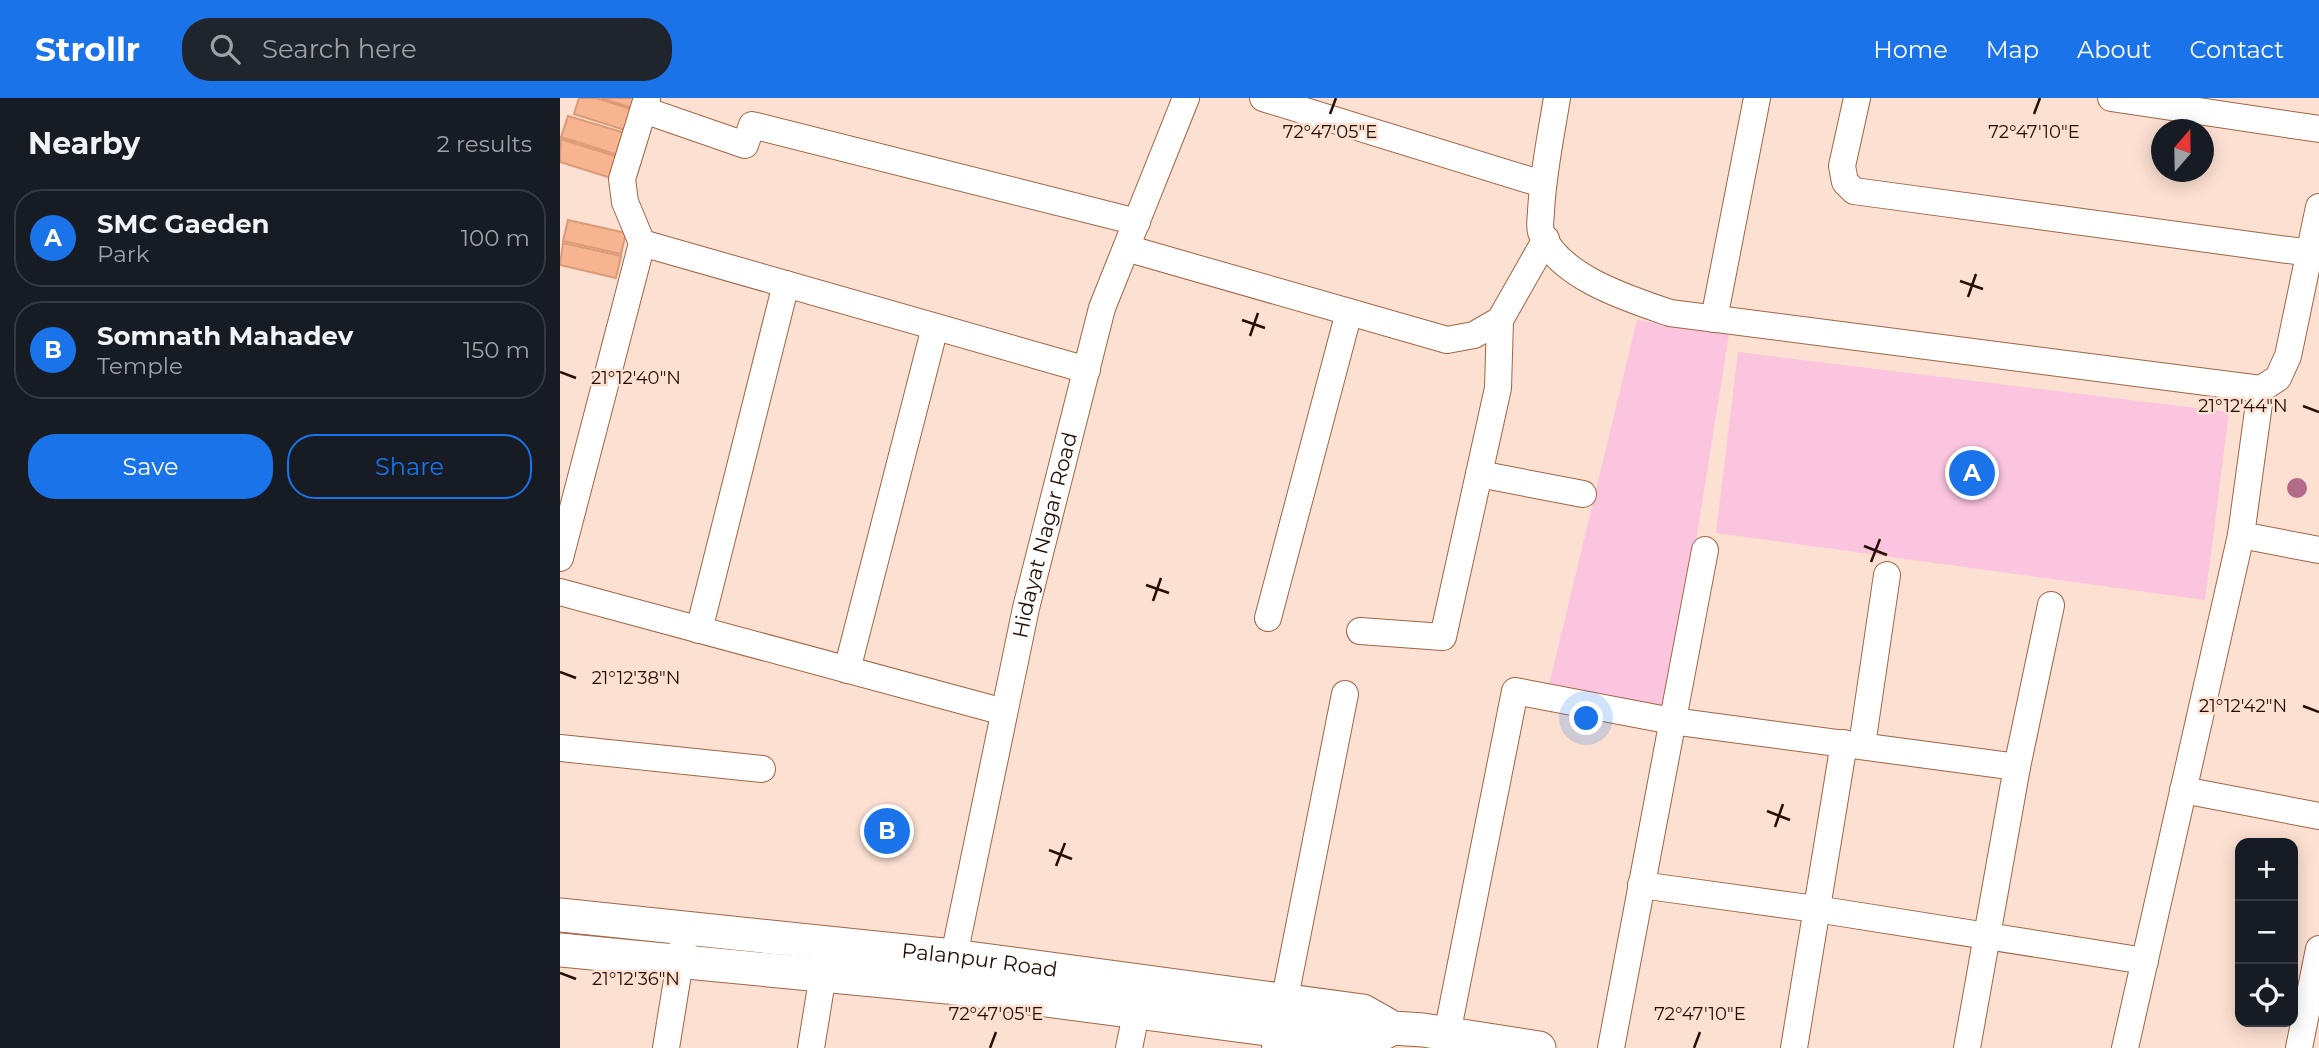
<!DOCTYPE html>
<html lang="en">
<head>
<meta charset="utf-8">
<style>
	:root { --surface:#171b24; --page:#20242c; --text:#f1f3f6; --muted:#9ea1a6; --line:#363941; --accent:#1a73e8 }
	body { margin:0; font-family:Montserrat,sans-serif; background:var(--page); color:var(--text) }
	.controls { position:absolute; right:21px; bottom:21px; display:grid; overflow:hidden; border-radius:14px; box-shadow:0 4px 18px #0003 }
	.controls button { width:63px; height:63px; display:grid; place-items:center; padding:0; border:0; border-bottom:2px solid var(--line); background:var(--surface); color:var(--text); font:35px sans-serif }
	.compass { position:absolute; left:1591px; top:21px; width:63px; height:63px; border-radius:50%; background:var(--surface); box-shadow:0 4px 18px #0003; rotate:20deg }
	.you { position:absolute; left:1027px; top:621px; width:24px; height:24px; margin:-18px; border:5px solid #fff; border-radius:50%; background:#1a73e8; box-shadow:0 0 0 10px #1a73e833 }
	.badge { display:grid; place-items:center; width:46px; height:46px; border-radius:50%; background:var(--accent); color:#fff; font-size:23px; font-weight:700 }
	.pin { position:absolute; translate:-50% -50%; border:4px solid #fff; box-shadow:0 2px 7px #0006 }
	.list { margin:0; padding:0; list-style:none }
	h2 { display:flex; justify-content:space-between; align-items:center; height:91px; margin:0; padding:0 28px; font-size:30px }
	h2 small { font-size:23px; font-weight:400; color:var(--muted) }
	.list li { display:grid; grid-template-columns:46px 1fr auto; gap:21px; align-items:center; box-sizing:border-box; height:98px; margin:0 14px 14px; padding:0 14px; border:2px solid var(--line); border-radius:28px }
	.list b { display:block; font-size:26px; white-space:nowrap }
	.list p { margin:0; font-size:23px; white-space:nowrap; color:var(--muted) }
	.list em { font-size:23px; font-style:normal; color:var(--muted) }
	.actions { display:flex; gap:14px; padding:21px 28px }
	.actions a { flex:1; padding:16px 0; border:2px solid var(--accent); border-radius:28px; text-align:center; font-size:24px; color:var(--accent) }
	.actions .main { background:var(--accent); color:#fff }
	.icon { flex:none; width:38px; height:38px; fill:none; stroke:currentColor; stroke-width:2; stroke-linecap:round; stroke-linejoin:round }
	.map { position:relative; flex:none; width:1759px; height:950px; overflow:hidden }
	header { display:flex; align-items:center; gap:42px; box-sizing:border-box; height:98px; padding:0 35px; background:var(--accent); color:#fff }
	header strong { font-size:33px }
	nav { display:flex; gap:38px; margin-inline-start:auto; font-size:24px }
	.search { width:490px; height:63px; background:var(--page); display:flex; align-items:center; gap:18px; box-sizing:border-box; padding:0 24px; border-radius:28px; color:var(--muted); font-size:26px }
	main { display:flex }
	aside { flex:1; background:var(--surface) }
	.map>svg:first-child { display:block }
	.green { fill:#fbc5df }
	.building { fill:#f7b491; stroke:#db9a78; stroke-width:2 }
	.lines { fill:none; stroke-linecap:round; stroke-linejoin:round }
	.minor-casing { stroke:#a26444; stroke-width:28 }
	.tertiary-casing { stroke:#a26444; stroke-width:35 }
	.minor { stroke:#fff; stroke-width:26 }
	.tertiary { stroke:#fff; stroke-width:33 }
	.tree { fill:#b36a8b }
	.ticks { fill:none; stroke:#250e03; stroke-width:2.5 }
	.labels { text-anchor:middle; stroke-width:5; stroke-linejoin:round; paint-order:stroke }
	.street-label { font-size:21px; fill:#250e03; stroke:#fce0d2 }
	.ticks-label { font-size:18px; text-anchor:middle; fill:#250e03; stroke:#fce0d2; stroke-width:5; stroke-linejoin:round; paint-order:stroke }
</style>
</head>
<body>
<header>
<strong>Strollr</strong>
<div class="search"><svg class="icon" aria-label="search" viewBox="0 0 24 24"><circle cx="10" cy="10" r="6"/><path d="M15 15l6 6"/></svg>Search here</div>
<nav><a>Home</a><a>Map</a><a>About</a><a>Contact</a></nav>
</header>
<main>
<aside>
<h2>Nearby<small>2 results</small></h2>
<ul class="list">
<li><span class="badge">A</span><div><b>SMC Gaeden</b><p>Park</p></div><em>100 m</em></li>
<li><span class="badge">B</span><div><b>Somnath Mahadev</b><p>Temple</p></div><em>150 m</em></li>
</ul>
<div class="actions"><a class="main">Save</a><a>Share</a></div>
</aside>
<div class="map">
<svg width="1759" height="950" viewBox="0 0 1759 950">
	<rect width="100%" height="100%" fill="#fce0d2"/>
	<g class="green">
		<path d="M1077,222l92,14 -60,377 -121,-22z"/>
		<path d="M1178,254l491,60 -24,188 -489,-67z"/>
	</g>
	<g class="building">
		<path d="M19,0h17l41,13 -6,21 -57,-18z"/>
		<path d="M41,0h41l-4,12z"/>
		<path d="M8,18l57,17 -7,22 -57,-18z"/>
		<path d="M1,41l57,18 -7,21 -51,-16z"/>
		<path d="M8,122l58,13 -5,21 -58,-13z"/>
		<path d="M3,145l58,13 -5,22 -56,-13z"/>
	</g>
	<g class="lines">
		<defs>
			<g id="minor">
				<path d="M703,0l279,86"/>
				<path d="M997,0c-6,37 -14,75 -16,113 0,6 -2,15 0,21 17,45 88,67 129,81l591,76 -20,146 78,15"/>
				<path d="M1297,0l-15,68 3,16 9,9 456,62"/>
				<path d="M1551,0l208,31"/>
				<path d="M84,12l101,35 7,-20 385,97"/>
				<path d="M82,145l-17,-41 -3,-23 25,-81"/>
				<path d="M566,150l321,92 27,-5 26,-15 46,-81"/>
				<path d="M1154,221l43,-221"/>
				<path d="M1701,291l17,-11 10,-22 31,-149"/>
				<path d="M919,376l104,20"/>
				<path d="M0,460l82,-315 445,127"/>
				<path d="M0,494l444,120"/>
				<path d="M708,520l81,-306"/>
				<path d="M139,532l87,-346"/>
				<path d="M800,533l83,6 55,-249 2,-68"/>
				<path d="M287,572l88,-343"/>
				<path d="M1302,647l25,-170"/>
				<path d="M0,650l202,21"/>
				<path d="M1623,692l136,26"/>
				<path d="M1081,787l175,24 329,52"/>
				<path id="s1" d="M390,877l76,-367 76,-300 84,-210"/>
				<path d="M887,936l68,-343 157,30 345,46"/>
				<path d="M106,950l17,-105"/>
				<path d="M251,950l15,-92"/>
				<path d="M569,950l11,-53"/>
				<path d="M715,950l70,-354"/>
				<path d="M1051,950l94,-498"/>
				<path d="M1234,950l50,-305"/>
				<path d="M1407,950l50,-281 34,-162"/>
				<path d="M1565,950l116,-513"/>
				<path d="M1739,950l20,-99"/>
			</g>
			<g id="tertiary">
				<path id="s2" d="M0,817l393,41 410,55 30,17 30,2 116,18"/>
				<path d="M0,852l387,37 419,55 27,-14"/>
			</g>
		</defs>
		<use href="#minor" class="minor-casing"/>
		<use href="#tertiary" class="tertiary-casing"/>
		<use href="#minor" class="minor"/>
		<use href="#tertiary" class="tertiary"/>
	</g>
	<circle class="tree" cx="1737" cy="390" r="10"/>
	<path class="ticks" d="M770,16l6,-16M1474,16l6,-16M1400,183l23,8M1408,199l8,-23M682,222l23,8M690,238l8,-23M0,274l16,6M1743,308l16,6M1304,448l23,9M1311,464l9,-23M586,487l23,8M593,503l8,-23M0,574l16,6M1743,608l16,6M1207,713l23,9M1215,729l8,-23M489,752l23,9M496,768l9,-23M0,875l16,6M430,950l6,-16M1134,950l6,-16"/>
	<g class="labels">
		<g class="street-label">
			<text dy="7" stroke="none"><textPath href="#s1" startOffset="450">Hidayat Nagar Road</textPath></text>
			<text dy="7" stroke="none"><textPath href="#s2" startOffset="422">Palanpur Road</textPath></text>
		</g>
	</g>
	<g class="ticks-label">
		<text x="770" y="40">72°47'05"E</text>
		<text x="1474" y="40">72°47'10"E</text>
		<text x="76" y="286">21°12'40"N</text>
		<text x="1683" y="314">21°12'44"N</text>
		<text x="76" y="586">21°12'38"N</text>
		<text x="1683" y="614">21°12'42"N</text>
		<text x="76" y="887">21°12'36"N</text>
		<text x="436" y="922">72°47'05"E</text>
		<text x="1140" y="922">72°47'10"E</text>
	</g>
</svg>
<div class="controls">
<button>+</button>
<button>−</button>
<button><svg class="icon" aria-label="locate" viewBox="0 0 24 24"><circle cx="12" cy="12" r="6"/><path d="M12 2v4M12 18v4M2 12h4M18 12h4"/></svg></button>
</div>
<svg class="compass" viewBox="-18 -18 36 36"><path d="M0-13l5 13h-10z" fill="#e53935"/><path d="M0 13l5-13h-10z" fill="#9ea1a6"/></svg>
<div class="you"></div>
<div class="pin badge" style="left:1412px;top:375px">A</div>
<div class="pin badge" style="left:327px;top:733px">B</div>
</div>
</main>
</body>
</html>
